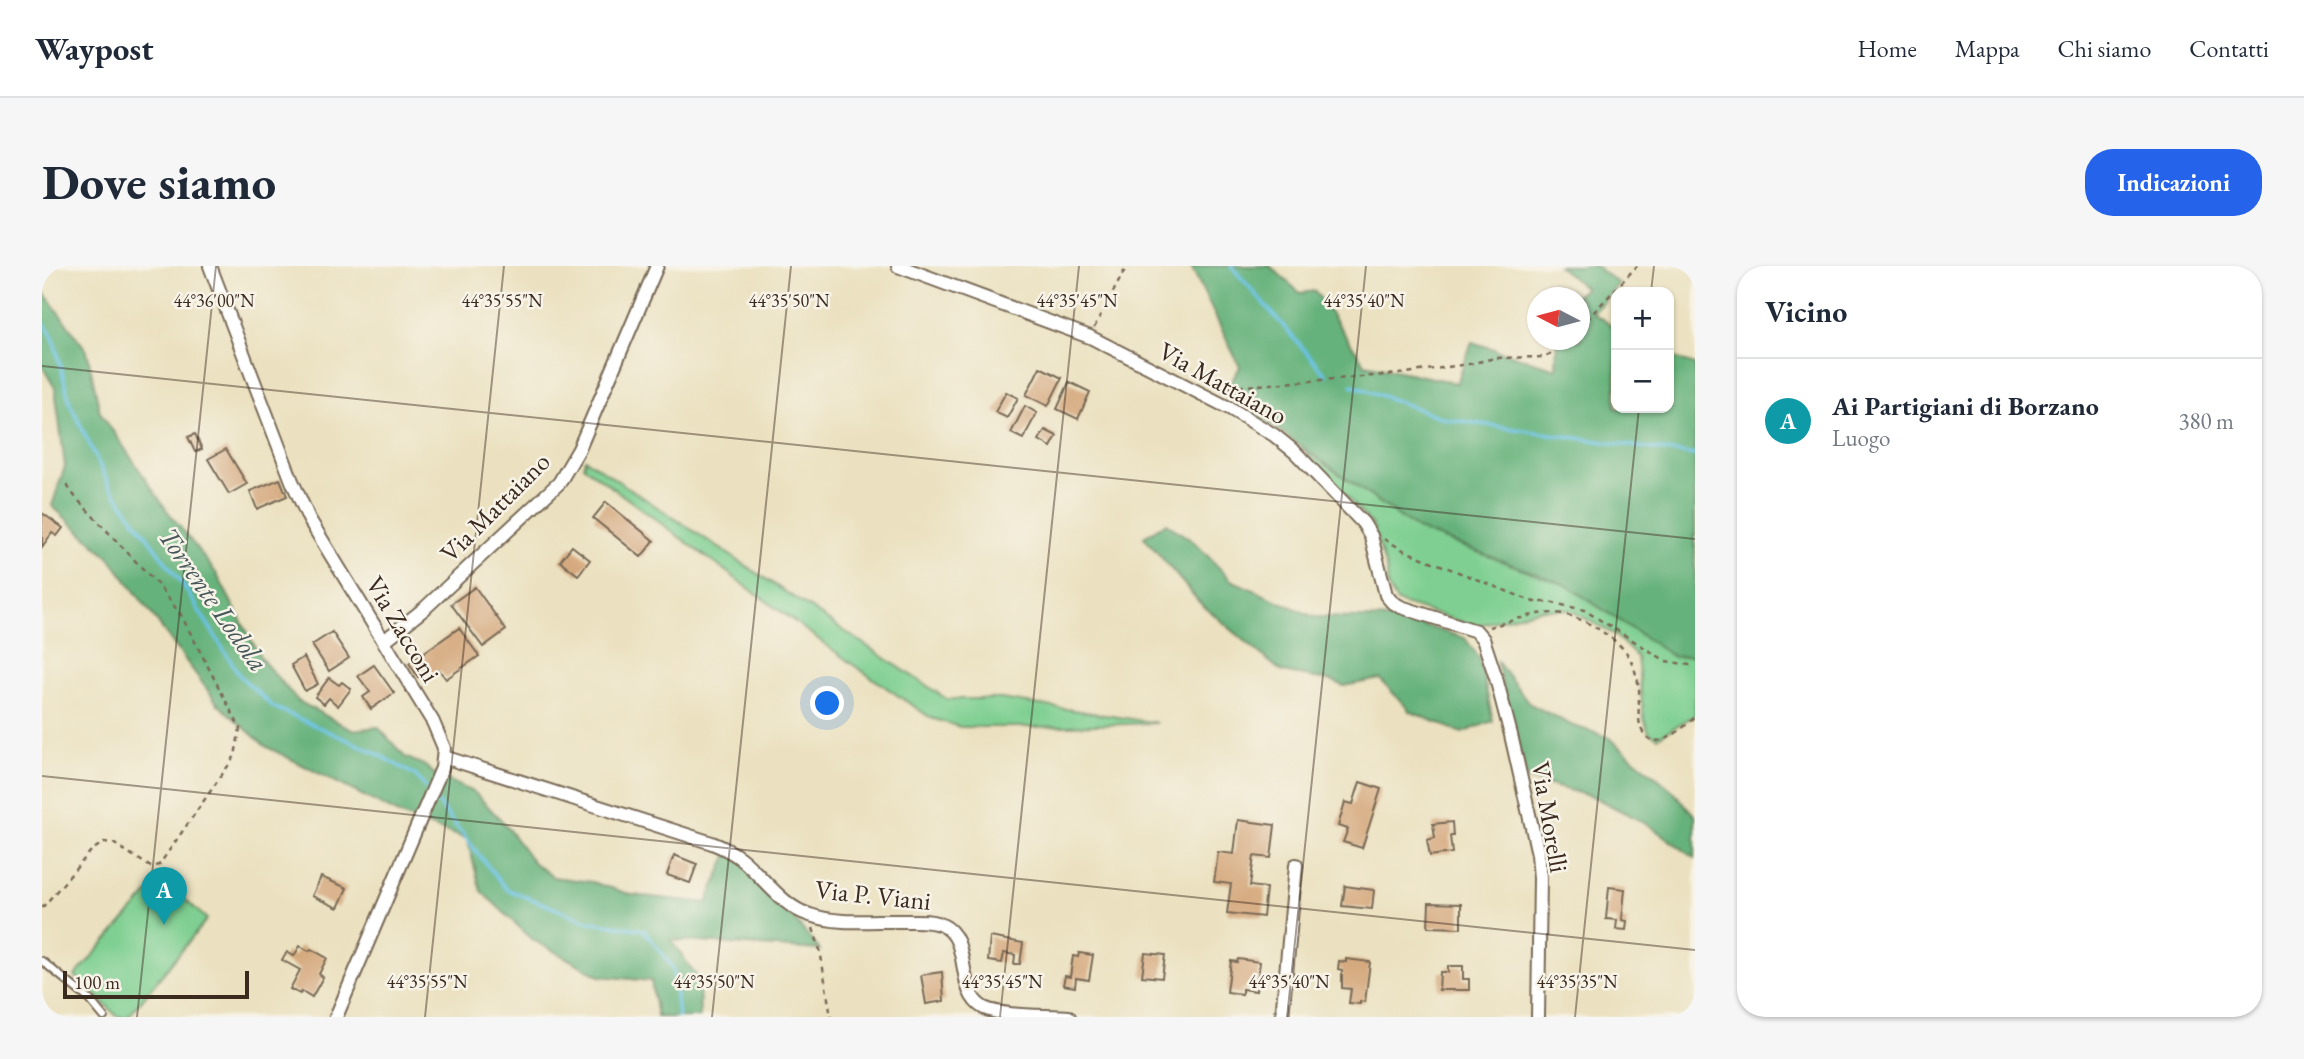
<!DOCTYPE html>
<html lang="it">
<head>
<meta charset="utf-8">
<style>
	:root { --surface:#fff; --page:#f6f6f7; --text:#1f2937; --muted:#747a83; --line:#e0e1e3; --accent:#2563eb }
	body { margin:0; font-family:"EB Garamond",serif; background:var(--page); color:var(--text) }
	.controls { position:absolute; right:21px; top:21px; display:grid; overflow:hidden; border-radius:14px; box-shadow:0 2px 5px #0004 }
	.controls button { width:63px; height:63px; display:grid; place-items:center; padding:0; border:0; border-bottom:2px solid var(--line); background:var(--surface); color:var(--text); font:35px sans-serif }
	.compass { position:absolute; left:1485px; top:21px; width:63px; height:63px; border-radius:50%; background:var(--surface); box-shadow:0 2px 5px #0004; rotate:276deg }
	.scale { position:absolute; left:21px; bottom:18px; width:186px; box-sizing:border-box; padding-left:7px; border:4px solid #3b2a1e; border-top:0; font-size:19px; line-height:24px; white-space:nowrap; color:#3b2a1e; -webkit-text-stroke:5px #f7f3e8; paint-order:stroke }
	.you { position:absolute; left:786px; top:438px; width:24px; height:24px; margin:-18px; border:5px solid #fff; border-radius:50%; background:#1a73e8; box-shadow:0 0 0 10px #1a73e833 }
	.badge { display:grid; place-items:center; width:46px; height:46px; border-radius:50%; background:var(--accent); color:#fff; font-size:23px; font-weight:700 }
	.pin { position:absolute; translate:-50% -58px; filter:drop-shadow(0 2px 4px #0008) }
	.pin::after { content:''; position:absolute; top:37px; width:24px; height:21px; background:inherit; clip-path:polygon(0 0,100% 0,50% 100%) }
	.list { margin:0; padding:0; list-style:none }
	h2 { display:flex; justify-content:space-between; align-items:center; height:91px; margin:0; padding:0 28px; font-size:30px }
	h2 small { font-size:23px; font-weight:400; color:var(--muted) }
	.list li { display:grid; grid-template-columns:46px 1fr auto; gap:21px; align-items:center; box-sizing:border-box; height:126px; padding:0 28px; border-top:2px solid var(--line) }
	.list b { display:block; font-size:26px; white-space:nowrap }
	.list p { margin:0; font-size:23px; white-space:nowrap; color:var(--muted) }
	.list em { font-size:23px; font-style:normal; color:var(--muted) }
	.map { position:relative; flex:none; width:1653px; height:751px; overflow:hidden; border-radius:28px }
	header { display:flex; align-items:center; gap:42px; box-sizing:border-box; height:98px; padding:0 35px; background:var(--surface); border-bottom:2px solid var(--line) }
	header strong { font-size:33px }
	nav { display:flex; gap:38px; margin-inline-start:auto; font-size:24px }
	.intro { display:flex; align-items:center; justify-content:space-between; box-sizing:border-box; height:168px; padding:0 42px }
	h1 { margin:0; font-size:49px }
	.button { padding:18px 32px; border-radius:28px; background:var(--accent); color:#fff; font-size:24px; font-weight:700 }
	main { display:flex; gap:42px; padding:0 42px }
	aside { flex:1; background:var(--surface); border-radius:28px; box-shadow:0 2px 5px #0004 }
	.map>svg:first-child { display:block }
	.green { fill:#7ecf91; stroke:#5c7c58; stroke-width:2 }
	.forest { fill:#66b27b; stroke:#506e4c; stroke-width:2 }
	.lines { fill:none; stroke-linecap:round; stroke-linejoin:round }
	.stream { stroke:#67c2e5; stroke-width:3.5 }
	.building { fill:#d5a97e }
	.service-casing { stroke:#796a57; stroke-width:10 }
	.minor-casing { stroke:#796a57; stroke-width:16 }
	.path { stroke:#796a57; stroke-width:2.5; stroke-dasharray:5 5; stroke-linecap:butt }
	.service { stroke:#fff; stroke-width:6 }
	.minor { stroke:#fff; stroke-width:12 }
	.ticks { fill:none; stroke:#3b2a1e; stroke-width:2; stroke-opacity:0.45 }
	.labels { text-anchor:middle; stroke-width:5; stroke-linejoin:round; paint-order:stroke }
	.street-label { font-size:26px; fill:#3b2a1e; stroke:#f7f3e8 }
	.water-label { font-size:28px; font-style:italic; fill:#48585a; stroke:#f7f3e8 }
	.ticks-label { font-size:18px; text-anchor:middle; fill:#3b2a1e; stroke:#f7f3e8; stroke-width:5; stroke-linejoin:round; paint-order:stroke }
</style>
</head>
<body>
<header>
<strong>Waypost</strong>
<nav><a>Home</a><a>Mappa</a><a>Chi siamo</a><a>Contatti</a></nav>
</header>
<div class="intro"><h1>Dove siamo</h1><a class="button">Indicazioni</a></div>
<main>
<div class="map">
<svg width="1653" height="751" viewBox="0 0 1653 751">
	<rect width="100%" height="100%" fill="#f7f3e8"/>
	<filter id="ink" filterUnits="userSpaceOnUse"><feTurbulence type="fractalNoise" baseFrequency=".0143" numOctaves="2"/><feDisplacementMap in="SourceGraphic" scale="14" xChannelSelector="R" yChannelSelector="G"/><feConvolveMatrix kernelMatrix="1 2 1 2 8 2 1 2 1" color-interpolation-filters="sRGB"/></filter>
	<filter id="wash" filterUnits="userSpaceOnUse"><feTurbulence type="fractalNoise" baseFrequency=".00686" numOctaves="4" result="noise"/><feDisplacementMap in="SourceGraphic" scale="28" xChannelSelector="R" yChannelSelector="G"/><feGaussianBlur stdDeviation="1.57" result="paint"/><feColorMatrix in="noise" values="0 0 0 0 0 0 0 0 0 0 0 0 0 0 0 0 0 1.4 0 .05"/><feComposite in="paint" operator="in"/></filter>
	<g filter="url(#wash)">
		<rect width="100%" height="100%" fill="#ebe1c0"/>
		<g class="green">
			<path d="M1259,181l116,82 149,56 108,72 21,-2v60l-37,22 -9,-5 -5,-13 -7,-62 -22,-22 -45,-25 -28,-1 -67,17 -78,-24 -9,-14 -1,-16 -14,-46z"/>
			<path d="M543,193l362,240h54l156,24 -123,4h-74l-29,-9 -79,-54 -269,-198z"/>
			<path d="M119,613l46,40 -79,98h-10l-43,-41z"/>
		</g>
		<g class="forest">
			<path d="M1149,0h79l30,27 15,-2 50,73 92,19 15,-41 84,27 1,-29h23v-42l-6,-1 11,-9 -27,-22h37l24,18 -26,29 23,15v80h53v-52l26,9v290l-21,2 -108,-72 -149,-56 -192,-137 15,-25z"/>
			<path d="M0,24l45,61 13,61 66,97 50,64 46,87 36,41 54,29 26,-3 27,30 19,8 9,8 42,20 28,29 30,40 20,15 39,5 40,13 75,8 22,-52 25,20 66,79 -149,-10 28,40 1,37h-43l-6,-36 -51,-5 -67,-36 -52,-49 -14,-52 -64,-23 -138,-70 -47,-42 -108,-146 -58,-52 13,-40 -10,-78 -13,-22z"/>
			<path d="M1124,257l28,19 37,38 83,37 88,2 63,19 14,20 14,63 -31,12 -51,-21 -31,-33 -36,7 -11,-5 -51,-9 -82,-69 -56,-66z"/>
			<path d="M1454,394l34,44 41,21 37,12 64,53 23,26v42l-48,-34 -53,-27 -67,-18z"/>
		</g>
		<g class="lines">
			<g class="stream">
				<path d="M1189,0l95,109"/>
				<path d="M0,55l11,16 17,66 39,82 76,103 55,88 33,31 97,43 45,25 14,17"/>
				<path d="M1310,119l94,34 249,36"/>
				<path d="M392,532l72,91 81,32 57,9 29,38 5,49"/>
			</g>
		</g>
		<g id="blocks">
			<g class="building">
				<path d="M998,101l22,11 -14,28 -22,-11z"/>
				<path d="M1027,116l21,10 -12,27 -21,-10z"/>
				<path d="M964,126l12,6 -11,20 -12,-6z"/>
				<path d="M983,140l12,7 -14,26 -12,-6z"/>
				<path d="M1003,164l12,6 -6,11 -12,-7z"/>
				<path d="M153,168l7,15 -7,3 -7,-15z"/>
				<path d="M184,183l21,35 -18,10 -21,-35z"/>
				<path d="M238,213l7,17 -30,13 -7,-18z"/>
				<path d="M564,236l48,39 -13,16 -48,-39z"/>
				<path d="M0,247l21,15 -6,8 -5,-3 -10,14z"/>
				<path d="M530,280l18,14 -12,15 -18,-14z"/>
				<path d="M433,321l31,43 -23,17 -32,-43z"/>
				<path d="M417,362l20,28 -33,23 -7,-9 -10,7 -4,-5 -7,5 -9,-14z"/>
				<path d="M290,366l17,26 -20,13 -17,-26z"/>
				<path d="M262,391l14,27 -13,7 -14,-26z"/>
				<path d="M332,399l20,28 -23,16 -8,-12 7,-5 -12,-16z"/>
				<path d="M287,412l10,7 3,-3 9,7 -13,17 -9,-8 -5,6 -9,-7z"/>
				<path d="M1318,516l21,7 -19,59 -19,-6 5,-13 -10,-3 7,-24 8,2z"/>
				<path d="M1196,554l37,5 -4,33 -17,-2 -4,30 16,2 -3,29 -36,-4 4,-29 -17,-2 4,-30 16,2z"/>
				<path d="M1410,556l1,14h-3l2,17 -22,3 -3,-16 8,-2 -2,-14z"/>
				<path d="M632,589l23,9 -7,19 -23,-8z"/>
				<path d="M279,611l26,11 -9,20 -26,-12z"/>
				<path d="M1303,620l29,4 -2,19 -30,-3z"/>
				<path d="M1567,621l16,2 -3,31 5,1 -1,9 -10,-1 1,-9 -11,-1z"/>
				<path d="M1387,637l32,1v24l-33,-1z"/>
				<path d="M948,671l33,6 -3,21h-6l1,-9 -11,-2 -2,10 -14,-2z"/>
				<path d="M258,680l9,5 2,-2 16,9 -8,16 4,3 -11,20 -10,-6 -2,3 -10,-5 10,-19 -18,-10 5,-8 7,4z"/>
				<path d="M1037,687l14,2 -4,25 -13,-2 -1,9 -12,-2 2,-9 5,1 3,-21 5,1z"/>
				<path d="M1103,687l20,2 -3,23 -20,-2z"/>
				<path d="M1196,693l22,3 -4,29 -14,-2v5l-15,-2 4,-31 6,1z"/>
				<path d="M1304,693l24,3 -5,40 -5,-1v3l-11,-1 2,-14 -9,-1v-18l-4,-1 1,-8 7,1z"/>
				<path d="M1406,700h15v13h6v11h-30l1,-18h8z"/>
				<path d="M900,706l2,29 -18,3 -5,-29z"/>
			</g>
		</g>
	</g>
	<g filter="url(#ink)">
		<use href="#blocks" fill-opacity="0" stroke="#796a57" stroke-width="2"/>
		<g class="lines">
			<defs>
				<path id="service" d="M0,695l48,39 14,17"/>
				<g id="minor">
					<path d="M168,0l82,215 17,38 124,203 11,26 -2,20 -106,249"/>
					<path d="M856,0l192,71 141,72 43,26 21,17 68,71 8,13 15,59 6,7 9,5 75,24 7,8 13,39 15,57 27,119 2,24 -2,139"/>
					<path d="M342,375l40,-32 135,-126 20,-34 78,-183"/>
					<path d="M402,491l268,86c10,4 19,8 28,15 22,17 42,49 70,57 29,10 65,5 96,6 11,0 25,-1 36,4 31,14 12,67 42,83 18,9 64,7 85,9"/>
					<path d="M1240,751l14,-152"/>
				</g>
			</defs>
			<use href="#service" class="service-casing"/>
			<use href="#minor" class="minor-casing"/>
			<g class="path">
				<path d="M1538,61l57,-61"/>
				<path d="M1052,62l33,-62"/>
				<path d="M1177,122l180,-14 70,-10 26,-6 51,-1 22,-17"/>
				<path d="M1342,273l21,12 129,51h15l35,8 82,51 29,5"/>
				<path d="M1447,361c20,-5 42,-14 63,-14 23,-1 59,21 74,39 7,10 11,24 13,35 1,14 -4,37 6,48 15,17 38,-8 50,-18"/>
				<path d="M0,642l49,-57 13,-9 9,1 38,24 8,-2 76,-109 5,-28 -59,-113 -22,-29 -83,-88 -10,-14"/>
				<path d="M771,662l7,22 11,67"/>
			</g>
			<use href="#service" class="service"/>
			<use href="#minor" class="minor"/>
		</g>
	</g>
	<path class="ticks" d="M1609,26l3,-26M0,100l1653,173M0,510l1653,174M95,751l79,-751M383,751l79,-751M670,751l79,-751M958,751l79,-751M1245,751l79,-751M1533,751l64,-609"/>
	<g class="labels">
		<g class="street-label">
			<text transform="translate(1181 117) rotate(29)" y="9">Via Mattaiano</text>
			<text transform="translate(453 241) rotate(-45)" y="9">Via Mattaiano</text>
			<text transform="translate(361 363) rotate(59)" y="9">Via Zacconi</text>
			<text transform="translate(1508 551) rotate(80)" y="9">Via Morelli</text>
			<text transform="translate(831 629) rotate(6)" y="9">Via P. Viani</text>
		</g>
		<g class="water-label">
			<text transform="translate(172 333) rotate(55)" y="10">Torrente Lodola</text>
		</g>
	</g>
	<g class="ticks-label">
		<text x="172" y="41">44°36'00"N</text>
		<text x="460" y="41">44°35'55"N</text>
		<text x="747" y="41">44°35'50"N</text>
		<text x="1035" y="41">44°35'45"N</text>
		<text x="1322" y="41">44°35'40"N</text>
		<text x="385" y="722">44°35'55"N</text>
		<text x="672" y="722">44°35'50"N</text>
		<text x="960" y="722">44°35'45"N</text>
		<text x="1247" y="722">44°35'40"N</text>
		<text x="1535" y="722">44°35'35"N</text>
	</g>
</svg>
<div class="controls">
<button>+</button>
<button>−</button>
</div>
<svg class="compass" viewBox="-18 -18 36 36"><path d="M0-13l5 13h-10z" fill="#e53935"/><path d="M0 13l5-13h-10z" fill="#747a83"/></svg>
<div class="scale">100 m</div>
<div class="you"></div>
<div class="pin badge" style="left:122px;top:659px;background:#0f9aa8">A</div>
</div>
<aside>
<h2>Vicino<small></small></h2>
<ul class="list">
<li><span class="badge" style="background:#0f9aa8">A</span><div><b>Ai Partigiani di Borzano</b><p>Luogo</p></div><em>380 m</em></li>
</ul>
</aside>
</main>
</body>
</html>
